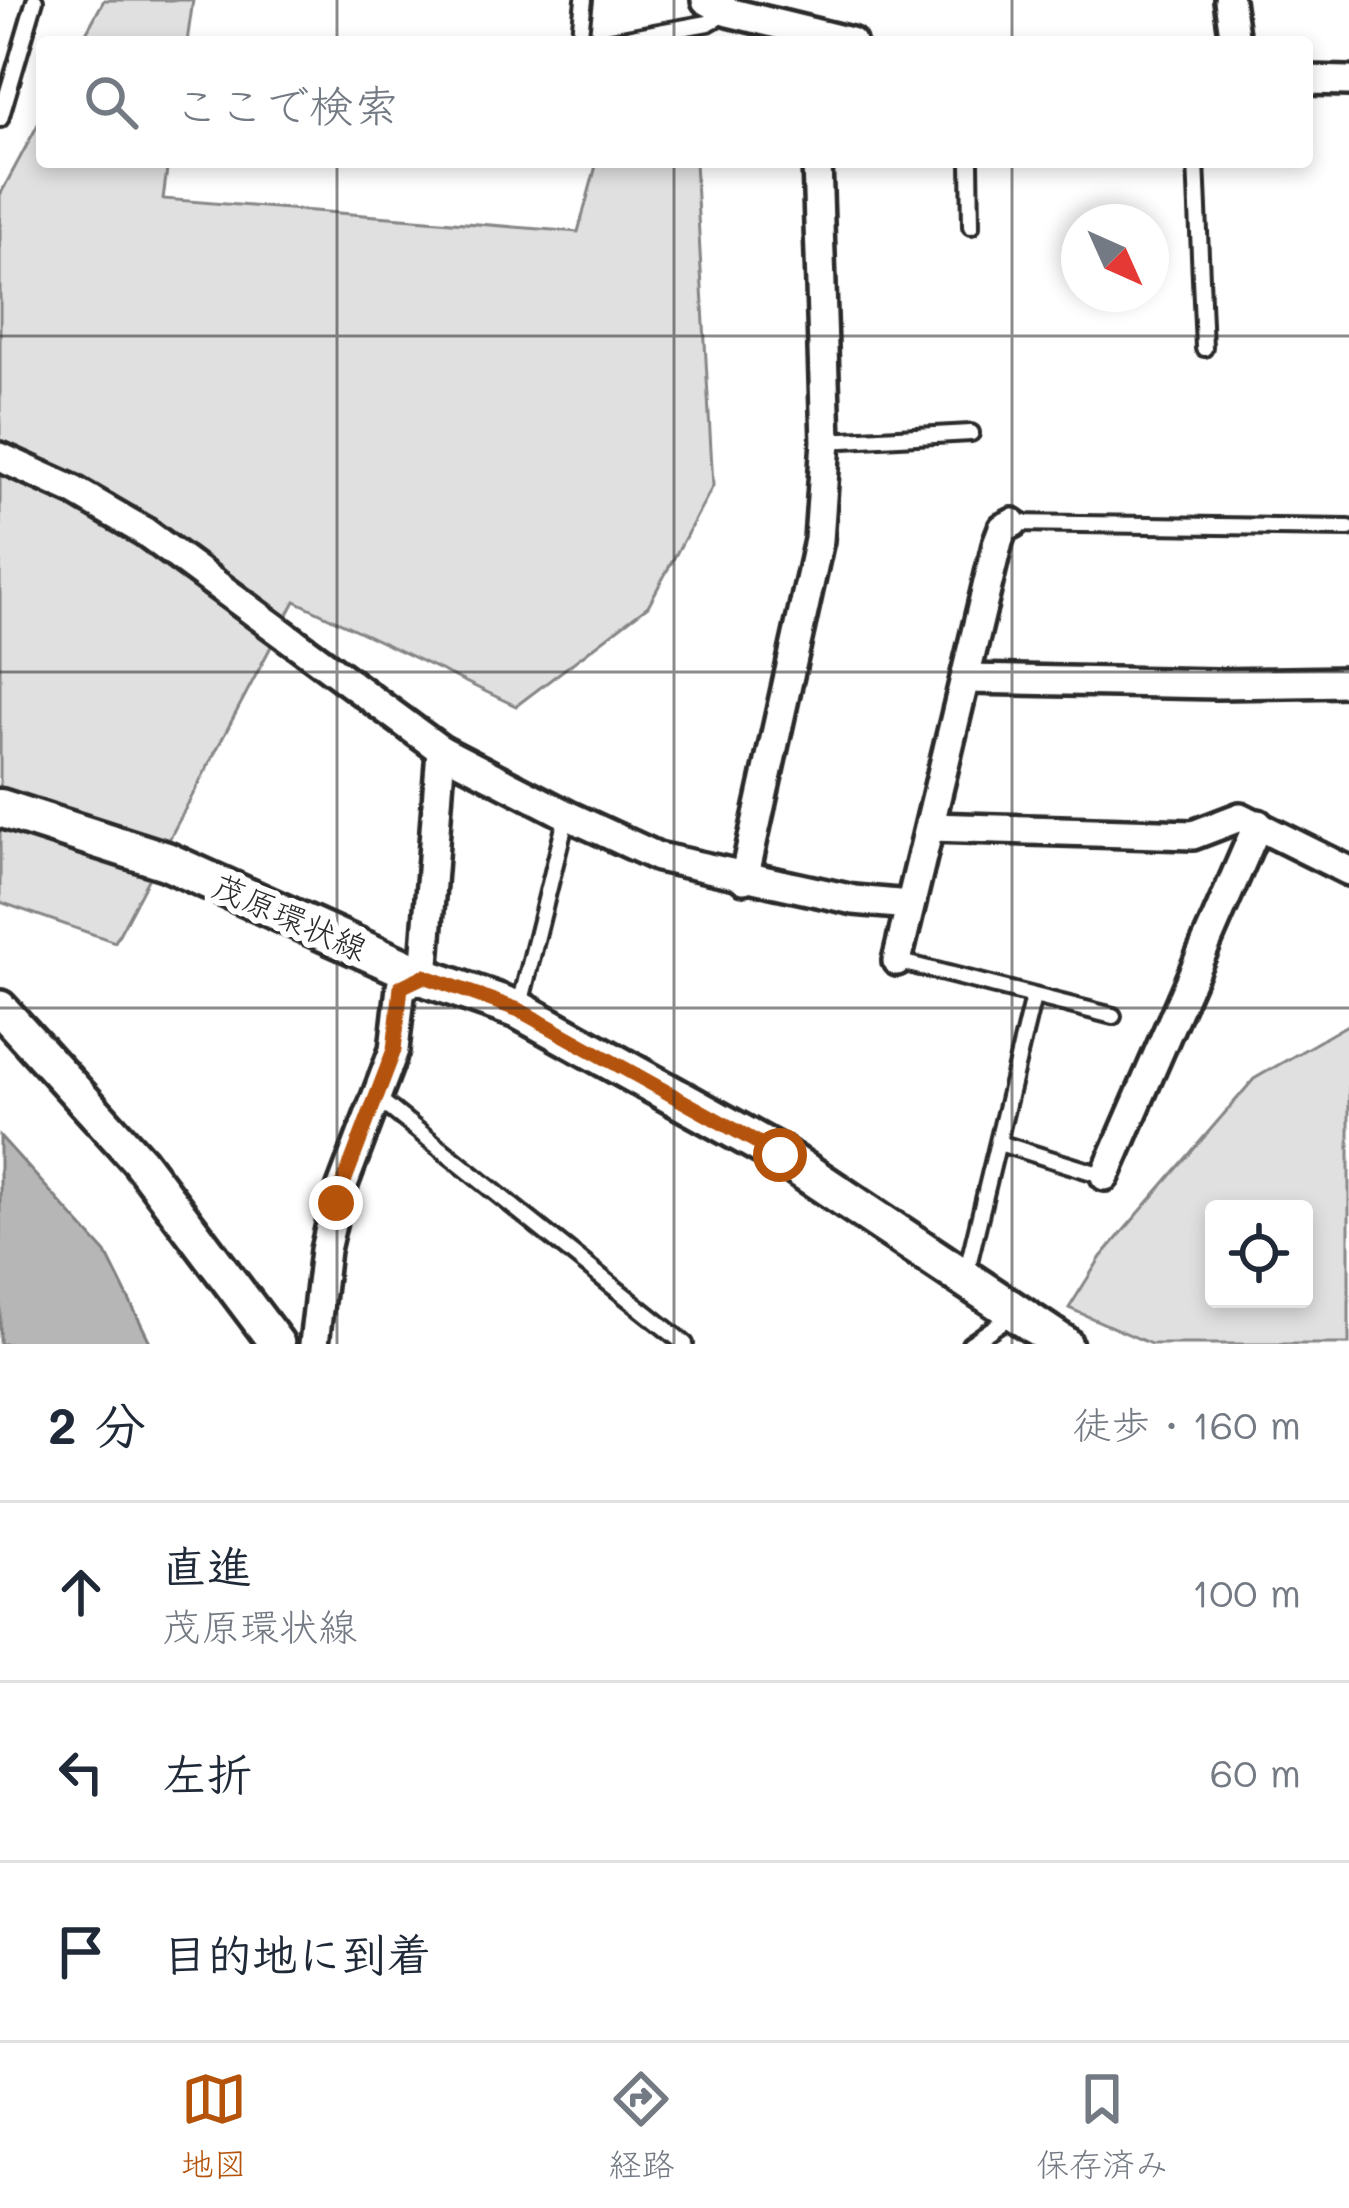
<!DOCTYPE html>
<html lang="ja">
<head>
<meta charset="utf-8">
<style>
	:root { --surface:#fff; --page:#f6f6f7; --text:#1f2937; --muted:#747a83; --line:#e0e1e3; --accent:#b45309 }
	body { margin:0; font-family:Mali,"Klee One",sans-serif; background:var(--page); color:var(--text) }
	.controls { position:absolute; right:36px; bottom:36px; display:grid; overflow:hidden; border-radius:12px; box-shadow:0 6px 18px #0003 }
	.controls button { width:108px; height:108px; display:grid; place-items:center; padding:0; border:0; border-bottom:3px solid var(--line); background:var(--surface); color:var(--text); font:60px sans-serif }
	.compass { position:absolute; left:1061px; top:204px; width:108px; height:108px; border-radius:50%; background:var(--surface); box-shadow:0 6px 18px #0003; rotate:135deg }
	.stop { position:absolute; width:36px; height:36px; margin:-27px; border:9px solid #b45309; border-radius:50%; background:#fff }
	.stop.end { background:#b45309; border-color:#fff; box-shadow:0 3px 12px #0008 }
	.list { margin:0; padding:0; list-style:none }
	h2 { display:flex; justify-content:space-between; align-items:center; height:156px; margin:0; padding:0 48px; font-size:51px }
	h2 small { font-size:39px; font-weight:400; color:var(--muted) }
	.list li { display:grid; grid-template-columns:78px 1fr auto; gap:36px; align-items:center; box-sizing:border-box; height:180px; padding:0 48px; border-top:3px solid var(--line) }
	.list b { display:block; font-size:45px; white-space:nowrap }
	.list p { margin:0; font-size:39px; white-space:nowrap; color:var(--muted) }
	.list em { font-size:39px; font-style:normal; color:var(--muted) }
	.icon { flex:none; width:66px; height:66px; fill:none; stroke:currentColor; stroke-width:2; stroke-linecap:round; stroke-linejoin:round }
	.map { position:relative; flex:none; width:1349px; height:1344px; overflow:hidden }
	.search { position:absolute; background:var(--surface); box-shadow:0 6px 18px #0003; left:36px; right:36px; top:36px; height:132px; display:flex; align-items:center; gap:30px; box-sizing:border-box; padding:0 42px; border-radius:12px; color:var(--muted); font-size:45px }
	.sheet { height:696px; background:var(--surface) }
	nav { display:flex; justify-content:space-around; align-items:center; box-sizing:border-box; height:168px; border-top:3px solid var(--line); background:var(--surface); font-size:33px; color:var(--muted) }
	nav a { display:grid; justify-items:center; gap:6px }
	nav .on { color:var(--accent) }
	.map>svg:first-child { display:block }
	.green { fill:#e0e0e0; stroke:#868686; stroke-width:3; fill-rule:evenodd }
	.water { fill:#b6b6b6; stroke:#7e7e7e; stroke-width:3 }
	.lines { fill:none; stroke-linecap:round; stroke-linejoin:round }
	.service-casing { stroke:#2b2b2b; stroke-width:22 }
	.minor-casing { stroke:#2b2b2b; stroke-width:36 }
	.tertiary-casing { stroke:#2b2b2b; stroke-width:42 }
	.secondary-casing { stroke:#2b2b2b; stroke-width:45 }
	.service { stroke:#fff; stroke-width:14 }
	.minor { stroke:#fff; stroke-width:27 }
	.tertiary { stroke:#fff; stroke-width:33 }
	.secondary { stroke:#fff; stroke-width:36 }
	.route { stroke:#b45309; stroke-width:15 }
	.grid { fill:none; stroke:#2b2b2b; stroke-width:3; stroke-opacity:0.55 }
	.labels { text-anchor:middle; stroke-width:12; stroke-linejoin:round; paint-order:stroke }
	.street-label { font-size:33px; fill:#2b2b2b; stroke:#fff }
</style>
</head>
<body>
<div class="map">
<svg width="1349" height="1344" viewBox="0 0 1349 1344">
	<rect width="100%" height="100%" fill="#fff"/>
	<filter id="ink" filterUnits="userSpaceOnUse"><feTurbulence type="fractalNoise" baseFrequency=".00833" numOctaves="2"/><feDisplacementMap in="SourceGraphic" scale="24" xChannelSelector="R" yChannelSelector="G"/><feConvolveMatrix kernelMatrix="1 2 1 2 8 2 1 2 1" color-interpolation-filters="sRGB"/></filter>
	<g filter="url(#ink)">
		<g class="green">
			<path d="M104,0h89l-6,42h-106z"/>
			<path d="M42,117v45h126l-5,37 415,33 19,-70h98l18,324 -65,120 -132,100 -221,-105 -180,341 -115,-40v-707z"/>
			<path d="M1349,1024v320h-198l-82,-36 32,-51 153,-178zM1304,1209v90h-90v-90z"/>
		</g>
		<path class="water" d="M0,1136l106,117 45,91h-151z"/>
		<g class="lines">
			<defs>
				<g id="service">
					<path d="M579,42l5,-42"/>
					<path d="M605,42l103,-19 20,-11"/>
					<path d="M0,119l35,-119"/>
					<path d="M970,162l1,64"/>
					<path d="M1196,162l8,186"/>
					<path d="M826,441l145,-8"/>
					<path d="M1013,523l336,5"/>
					<path d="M897,961l216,55"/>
					<path d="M520,1005l47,-190"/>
					<path d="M376,1097l309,247"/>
					<path d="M999,1143l106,33"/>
					<path d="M965,1278l68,-281"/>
					<path d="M970,1344l45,-31"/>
				</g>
				<g id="minor">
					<path d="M706,0l22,12 123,30"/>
					<path d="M1229,0l6,42"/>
					<path d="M1307,80l42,1"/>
					<path d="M0,457l73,33 72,42 296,218 126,65 91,42 196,43 55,5"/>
					<path d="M966,679l250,5 133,-2"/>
					<path d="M930,827l263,8 47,-18 109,54"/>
					<path d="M744,879l75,-339 7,-99 -9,-279"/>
					<path d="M897,961l101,-420 5,-13 10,-5"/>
					<path d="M1105,1176l153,-352"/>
					<path d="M314,1344l11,-94 11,-47 58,-153 7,-63 23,-10 17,-227"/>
				</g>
				<path id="tertiary" d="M0,1008l139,153 138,183"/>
				<path id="secondary" d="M0,808l166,53 258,116 95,33 261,145 283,189"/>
			</defs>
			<use href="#service" class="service-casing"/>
			<use href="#minor" class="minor-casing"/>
			<use href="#tertiary" class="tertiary-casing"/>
			<use href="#secondary" class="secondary-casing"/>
			<use href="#service" class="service"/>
			<use href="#minor" class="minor"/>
			<use href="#tertiary" class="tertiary"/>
			<use href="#secondary" class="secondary"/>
		</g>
	</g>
	<g class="lines" filter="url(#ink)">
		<path class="route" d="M336,1203l58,-153 7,-63 23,-11 95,34 261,145"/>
	</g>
	<path class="grid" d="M337,0v42M674,0v42M1012,0v42M337,162v1182M674,162v1182M1012,162v1182M0,336h1349M0,672h1349M0,1008h1349"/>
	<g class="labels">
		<g class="street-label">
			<text transform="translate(290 917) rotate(24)" y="12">茂原環状線</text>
		</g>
	</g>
</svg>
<div class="controls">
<button><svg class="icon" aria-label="locate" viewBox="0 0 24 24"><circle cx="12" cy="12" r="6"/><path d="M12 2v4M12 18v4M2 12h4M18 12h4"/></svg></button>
</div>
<svg class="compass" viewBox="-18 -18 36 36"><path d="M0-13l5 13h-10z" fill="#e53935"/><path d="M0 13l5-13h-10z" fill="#747a83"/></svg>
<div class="stop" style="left:780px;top:1155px"></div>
<div class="stop end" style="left:336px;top:1203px"></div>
<div class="search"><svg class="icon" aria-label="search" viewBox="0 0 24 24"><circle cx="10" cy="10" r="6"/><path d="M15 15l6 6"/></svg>ここで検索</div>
</div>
<section class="sheet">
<h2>2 分<small>徒歩 · 160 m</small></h2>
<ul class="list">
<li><svg class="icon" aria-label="ahead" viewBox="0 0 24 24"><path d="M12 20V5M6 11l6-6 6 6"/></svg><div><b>直進</b><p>茂原環状線</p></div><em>100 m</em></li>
<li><svg class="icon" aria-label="left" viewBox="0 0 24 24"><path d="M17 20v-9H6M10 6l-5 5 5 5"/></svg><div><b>左折</b></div><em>60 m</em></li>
<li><svg class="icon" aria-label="arrive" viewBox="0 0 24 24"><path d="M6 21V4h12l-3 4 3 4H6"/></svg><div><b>目的地に到着</b></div></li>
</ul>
</section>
<nav>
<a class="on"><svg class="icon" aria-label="map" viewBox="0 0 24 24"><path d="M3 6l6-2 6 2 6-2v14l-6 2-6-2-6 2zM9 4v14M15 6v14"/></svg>地図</a>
<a><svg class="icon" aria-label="directions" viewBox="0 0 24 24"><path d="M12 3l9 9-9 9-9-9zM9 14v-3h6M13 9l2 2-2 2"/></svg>経路</a>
<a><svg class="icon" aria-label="saved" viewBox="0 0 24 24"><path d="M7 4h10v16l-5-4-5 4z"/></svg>保存済み</a>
</nav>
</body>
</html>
